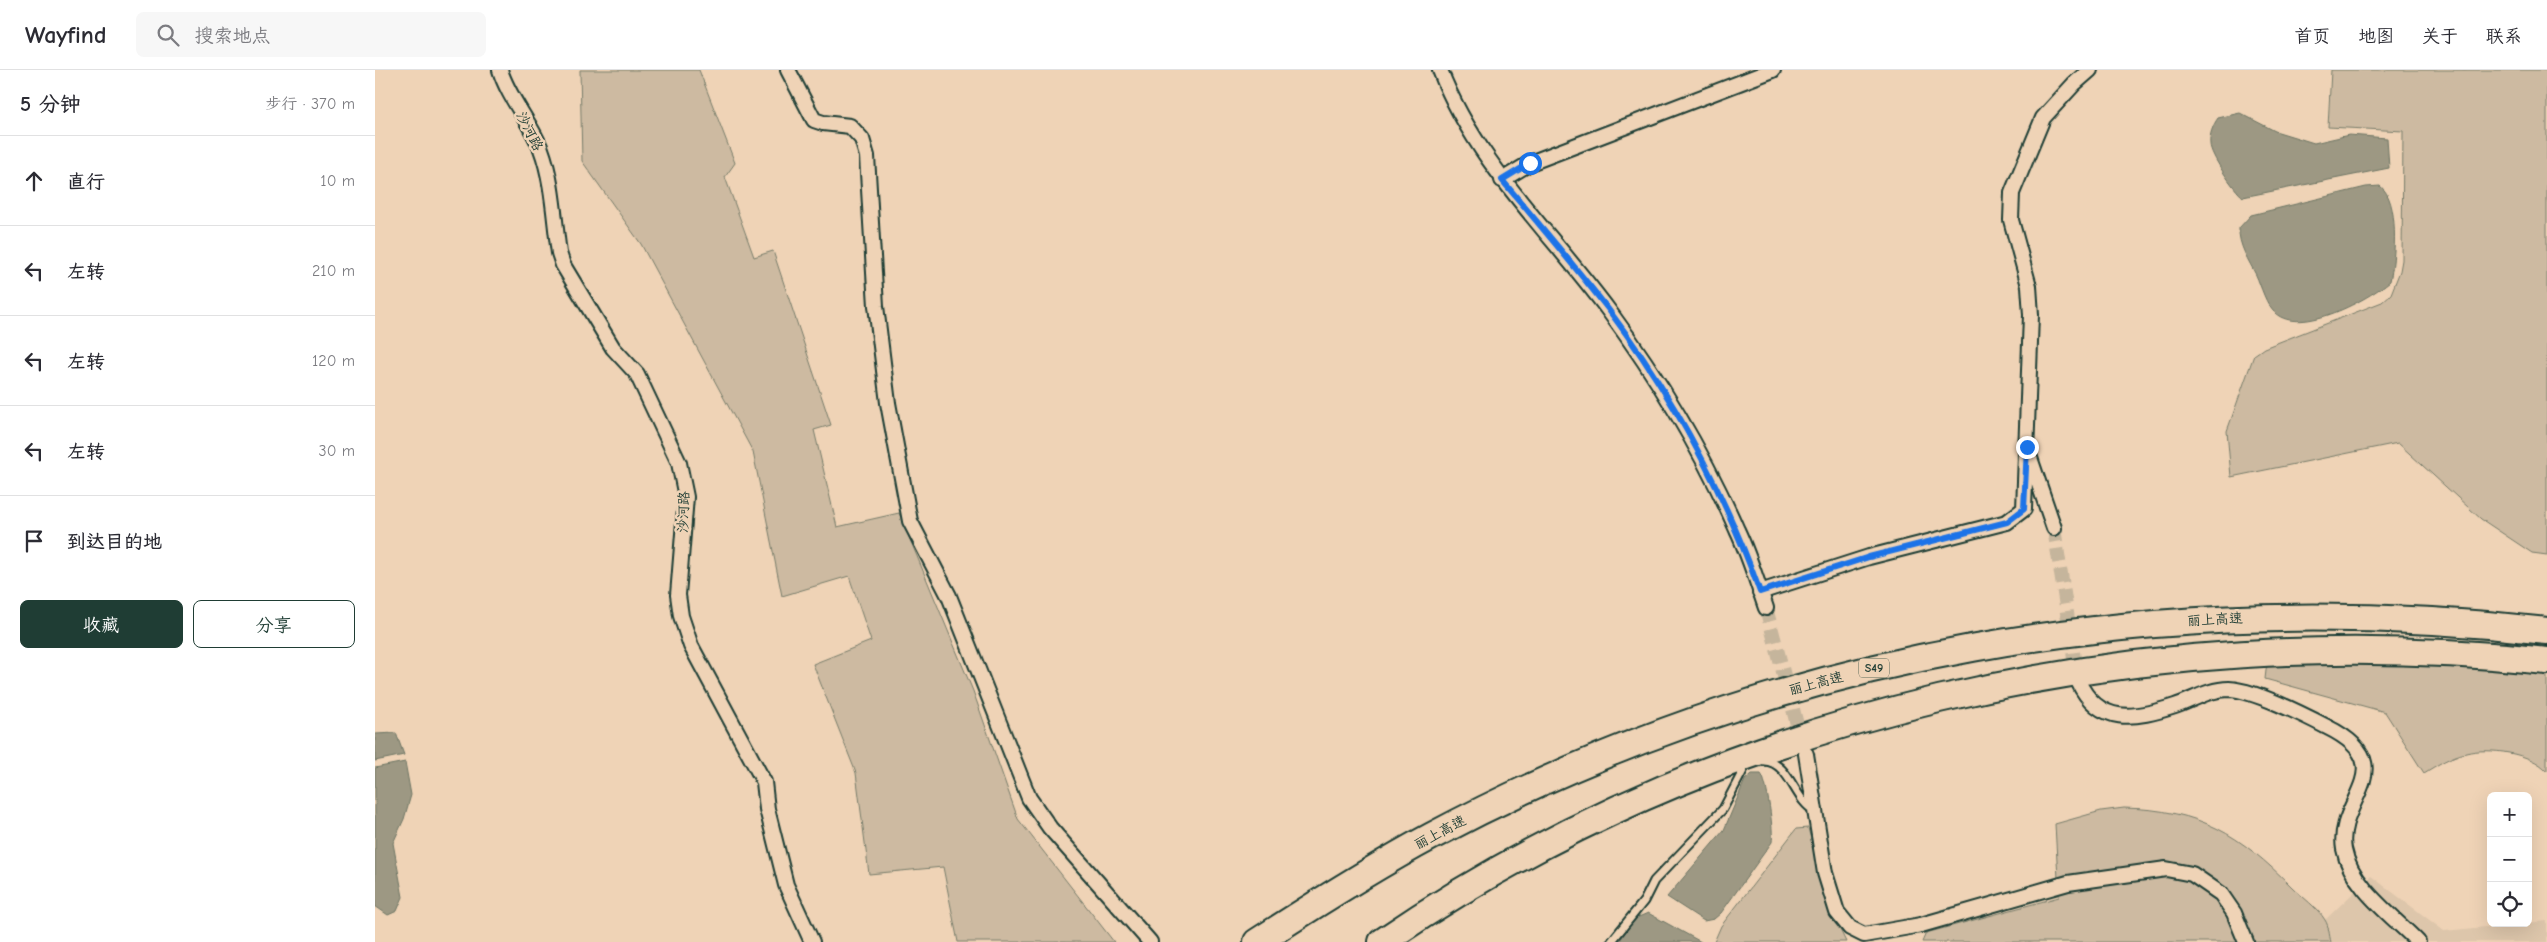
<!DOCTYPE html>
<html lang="zh">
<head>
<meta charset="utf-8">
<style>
	:root { --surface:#fff; --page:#f7f7f7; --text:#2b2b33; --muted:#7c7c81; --line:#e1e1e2; --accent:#1f3d34 }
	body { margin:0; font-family:"Comic Neue","LXGW WenKai TC",sans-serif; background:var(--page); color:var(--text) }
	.controls { position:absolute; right:15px; bottom:15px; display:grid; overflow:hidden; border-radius:8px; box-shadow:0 5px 20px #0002 }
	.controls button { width:45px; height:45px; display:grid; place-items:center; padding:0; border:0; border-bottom:1px solid var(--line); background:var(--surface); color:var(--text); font:25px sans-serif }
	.stop { position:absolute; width:15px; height:15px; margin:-11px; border:4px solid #1a73e8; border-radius:50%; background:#fff }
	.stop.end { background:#1a73e8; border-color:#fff; box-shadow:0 1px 5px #0008 }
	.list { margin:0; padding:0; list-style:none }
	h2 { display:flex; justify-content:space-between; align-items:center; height:65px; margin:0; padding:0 20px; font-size:21px }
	h2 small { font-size:16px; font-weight:400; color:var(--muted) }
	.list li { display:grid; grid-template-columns:32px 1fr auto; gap:15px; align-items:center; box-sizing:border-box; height:90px; padding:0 20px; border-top:1px solid var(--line) }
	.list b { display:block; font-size:19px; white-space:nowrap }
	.list em { font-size:16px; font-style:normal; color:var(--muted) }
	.actions { display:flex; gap:10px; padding:15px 20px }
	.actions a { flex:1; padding:11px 0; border:1px solid var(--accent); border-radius:8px; text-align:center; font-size:18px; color:var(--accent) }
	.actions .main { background:var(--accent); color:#fff }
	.icon { flex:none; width:28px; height:28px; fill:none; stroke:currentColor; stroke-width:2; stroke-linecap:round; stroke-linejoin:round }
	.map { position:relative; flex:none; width:2172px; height:872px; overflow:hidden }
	header { display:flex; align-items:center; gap:30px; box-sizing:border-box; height:70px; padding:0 25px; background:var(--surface); border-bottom:1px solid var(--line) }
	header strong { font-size:24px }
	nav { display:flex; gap:28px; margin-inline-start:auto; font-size:18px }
	.search { width:350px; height:45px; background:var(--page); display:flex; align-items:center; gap:12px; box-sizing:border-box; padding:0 18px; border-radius:8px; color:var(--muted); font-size:19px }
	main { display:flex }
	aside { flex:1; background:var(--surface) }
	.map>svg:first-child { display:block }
	.built { fill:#ddc6ab }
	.green { fill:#cdbaa1; stroke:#767c6a }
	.water { fill:#9d9883; stroke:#6b7463 }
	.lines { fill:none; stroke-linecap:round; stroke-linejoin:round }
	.street-tunnel { stroke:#c5b59c; stroke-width:14; stroke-dasharray:14 7; stroke-linecap:butt }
	.lane-casing { stroke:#1f3d34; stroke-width:11 }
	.street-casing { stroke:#1f3d34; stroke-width:18 }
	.highway-casing { stroke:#1f3d34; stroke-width:30 }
	.lane { stroke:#efd3b6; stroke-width:7 }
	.street { stroke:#efd3b6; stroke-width:14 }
	.highway { stroke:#efd3b6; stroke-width:26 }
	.route { stroke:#1a73e8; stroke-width:6 }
	.labels { text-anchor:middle; stroke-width:5; stroke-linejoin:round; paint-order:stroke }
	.shield { fill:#efd3b6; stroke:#5d6a5b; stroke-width:1 }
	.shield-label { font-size:12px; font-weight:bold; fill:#1f3d34 }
	.street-label { font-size:14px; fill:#1f3d34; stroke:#efd3b6 }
</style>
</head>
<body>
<header>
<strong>Wayfind</strong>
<div class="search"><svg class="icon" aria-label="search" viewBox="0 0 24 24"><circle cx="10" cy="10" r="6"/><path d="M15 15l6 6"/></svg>搜索地点</div>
<nav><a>首页</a><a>地图</a><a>关于</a><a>联系</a></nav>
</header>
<main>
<aside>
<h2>5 分钟<small>步行 · 370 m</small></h2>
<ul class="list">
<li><svg class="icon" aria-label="ahead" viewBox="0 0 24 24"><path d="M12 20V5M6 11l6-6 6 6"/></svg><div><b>直行</b></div><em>10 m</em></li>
<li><svg class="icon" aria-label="left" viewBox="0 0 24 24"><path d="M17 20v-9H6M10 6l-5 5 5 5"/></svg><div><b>左转</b></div><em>210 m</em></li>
<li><svg class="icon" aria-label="left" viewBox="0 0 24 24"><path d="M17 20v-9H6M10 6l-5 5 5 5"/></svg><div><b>左转</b></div><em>120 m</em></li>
<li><svg class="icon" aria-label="left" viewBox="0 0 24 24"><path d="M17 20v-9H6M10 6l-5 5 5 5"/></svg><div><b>左转</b></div><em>30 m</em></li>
<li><svg class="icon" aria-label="arrive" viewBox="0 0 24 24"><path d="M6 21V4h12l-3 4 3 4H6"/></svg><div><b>到达目的地</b></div></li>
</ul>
<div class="actions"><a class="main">收藏</a><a>分享</a></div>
</aside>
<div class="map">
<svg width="2172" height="872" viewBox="0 0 2172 872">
	<rect width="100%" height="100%" fill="#efd3b6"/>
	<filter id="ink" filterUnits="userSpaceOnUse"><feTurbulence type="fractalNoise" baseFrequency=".02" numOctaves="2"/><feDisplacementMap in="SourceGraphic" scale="10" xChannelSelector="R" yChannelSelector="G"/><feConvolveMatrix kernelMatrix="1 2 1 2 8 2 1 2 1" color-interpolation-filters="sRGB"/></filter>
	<g filter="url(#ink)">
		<path class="built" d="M1996,806l73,55 103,-10v21h-216l-6,-22z"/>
		<g class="green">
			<path d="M205,0h119l36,93 -10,14 29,80 19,-6 58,174 -17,5 23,97 62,-14 74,178 45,128 96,123h-156l-15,-75 -74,7 -13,-101 -43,-109 58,-23 -22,-65 -67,20 -29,-144 -112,-208 -59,-83z"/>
			<path d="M1956,0h216v485l-15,-2 -51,-34 -83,-76 -167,34 -4,-46 27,-76 10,-7 118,-46 9,-8 9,-23 2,-11 1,-129 -75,-4z"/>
			<path d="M1971,585l201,13v103c-15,-18 -59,-24 -81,-18 -15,3 -29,12 -42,20l-39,-61 -120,-33 2,-17z"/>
			<path d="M1749,738c77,2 115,26 168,79 10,10 26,21 33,33 4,6 4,15 6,22h-409l4,-9 133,-36 -4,-73 46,-13z"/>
			<path d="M1433,758l21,79 17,35h-132l7,-16 75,-97z"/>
		</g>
		<g class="water">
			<path d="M1865,43l35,18 39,12 35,-8 38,3 2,30 -146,29c-9,-7 -33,-42 -33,-53 -1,-9 3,-19 8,-26z"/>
			<path d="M2005,116c20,14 15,73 10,95 -21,18 -89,56 -115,32 -9,-8 -14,-27 -19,-38 -7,-14 -18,-30 -17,-47l12,-13 115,-28z"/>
			<path d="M21,663l8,22 -29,6v-27z"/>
			<path d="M30,692l6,33 -7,24 -11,24 10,54 -6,14 -9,4 -13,-9v-138z"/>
			<path d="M1377,704h9c6,6 13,58 11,68l-51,71 -7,6 -10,2 -37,-24 57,-67 21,-50z"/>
			<path d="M1273,843l53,29h-82l15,-23z"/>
		</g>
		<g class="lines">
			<g class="street-tunnel">
				<path d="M1679,458l23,150"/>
				<path d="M1391,538l36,135"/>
			</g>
			<defs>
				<g id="lane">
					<path d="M1389,691c26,1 30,40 51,50"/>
					<path d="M1236,872l33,-41 10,-20 69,-72 22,-42"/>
				</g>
				<g id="street">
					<path d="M125,0c9,29 30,51 41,79 12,32 13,70 18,104l4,12 50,83 24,26 42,89 7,34 -8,98 3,21 10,30 73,136 3,27 19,76 26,57"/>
					<path d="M413,0l26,50 9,3 27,3 12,13 5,17 9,150 12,97 22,118 39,75 80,202 21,30 100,114"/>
					<path d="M1065,0c36,94 110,161 169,241 50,68 94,141 128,219 12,25 20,52 29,78"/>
					<path d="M1127,110l28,-17 243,-93"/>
					<path d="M1655,388l24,70"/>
					<path d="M1385,522l109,-35 138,-35 17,-13 7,-194 -2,-29 -18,-66 1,-27 31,-75 31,-34 16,-14"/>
					<path d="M1703,611c21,45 57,38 97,25 18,-6 34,-17 54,-17 24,1 75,26 98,38 79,39 8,73 17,122 7,38 49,67 74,93"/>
					<path d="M1431,684l19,119 12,39 13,16 14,7 57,-10 147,-42 98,-14 26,5 29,20 13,19 12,29"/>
				</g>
				<g id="highway">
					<path d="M882,872c57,-37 115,-74 175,-106 347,-185 726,-249 1115,-205"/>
					<path d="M1007,872c339,-231 760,-324 1165,-281"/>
				</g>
			</defs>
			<use href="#lane" class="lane-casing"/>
			<use href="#street" class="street-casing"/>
			<use href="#highway" class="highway-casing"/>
			<use href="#lane" class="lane"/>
			<use href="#street" class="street"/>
			<use href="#highway" class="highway"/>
		</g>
	</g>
	<g class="lines" filter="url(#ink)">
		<path class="route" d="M1155,93l-28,17c36,43 72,85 106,129 66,88 115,180 152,283l109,-35 138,-35 17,-13 3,-62"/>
	</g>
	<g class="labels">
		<rect class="shield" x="1484" y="588.5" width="30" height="19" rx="4"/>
		<g class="shield-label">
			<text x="1499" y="602">S49</text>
		</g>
		<g class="street-label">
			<text transform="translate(155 61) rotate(63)" y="5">沙河路</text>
			<text transform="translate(308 442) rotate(-88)" y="5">沙河路</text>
			<text transform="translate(1840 549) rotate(-3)" y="5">丽上高速</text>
			<text transform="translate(1441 613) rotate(-15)" y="5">丽上高速</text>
			<text transform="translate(1065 762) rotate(-28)" y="5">丽上高速</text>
		</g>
	</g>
</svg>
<div class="controls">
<button>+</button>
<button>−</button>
<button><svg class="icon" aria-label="locate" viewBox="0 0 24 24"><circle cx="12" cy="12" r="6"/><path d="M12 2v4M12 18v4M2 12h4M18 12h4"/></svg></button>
</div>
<div class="stop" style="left:1155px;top:93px"></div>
<div class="stop end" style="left:1652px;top:377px"></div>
</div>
</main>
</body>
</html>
